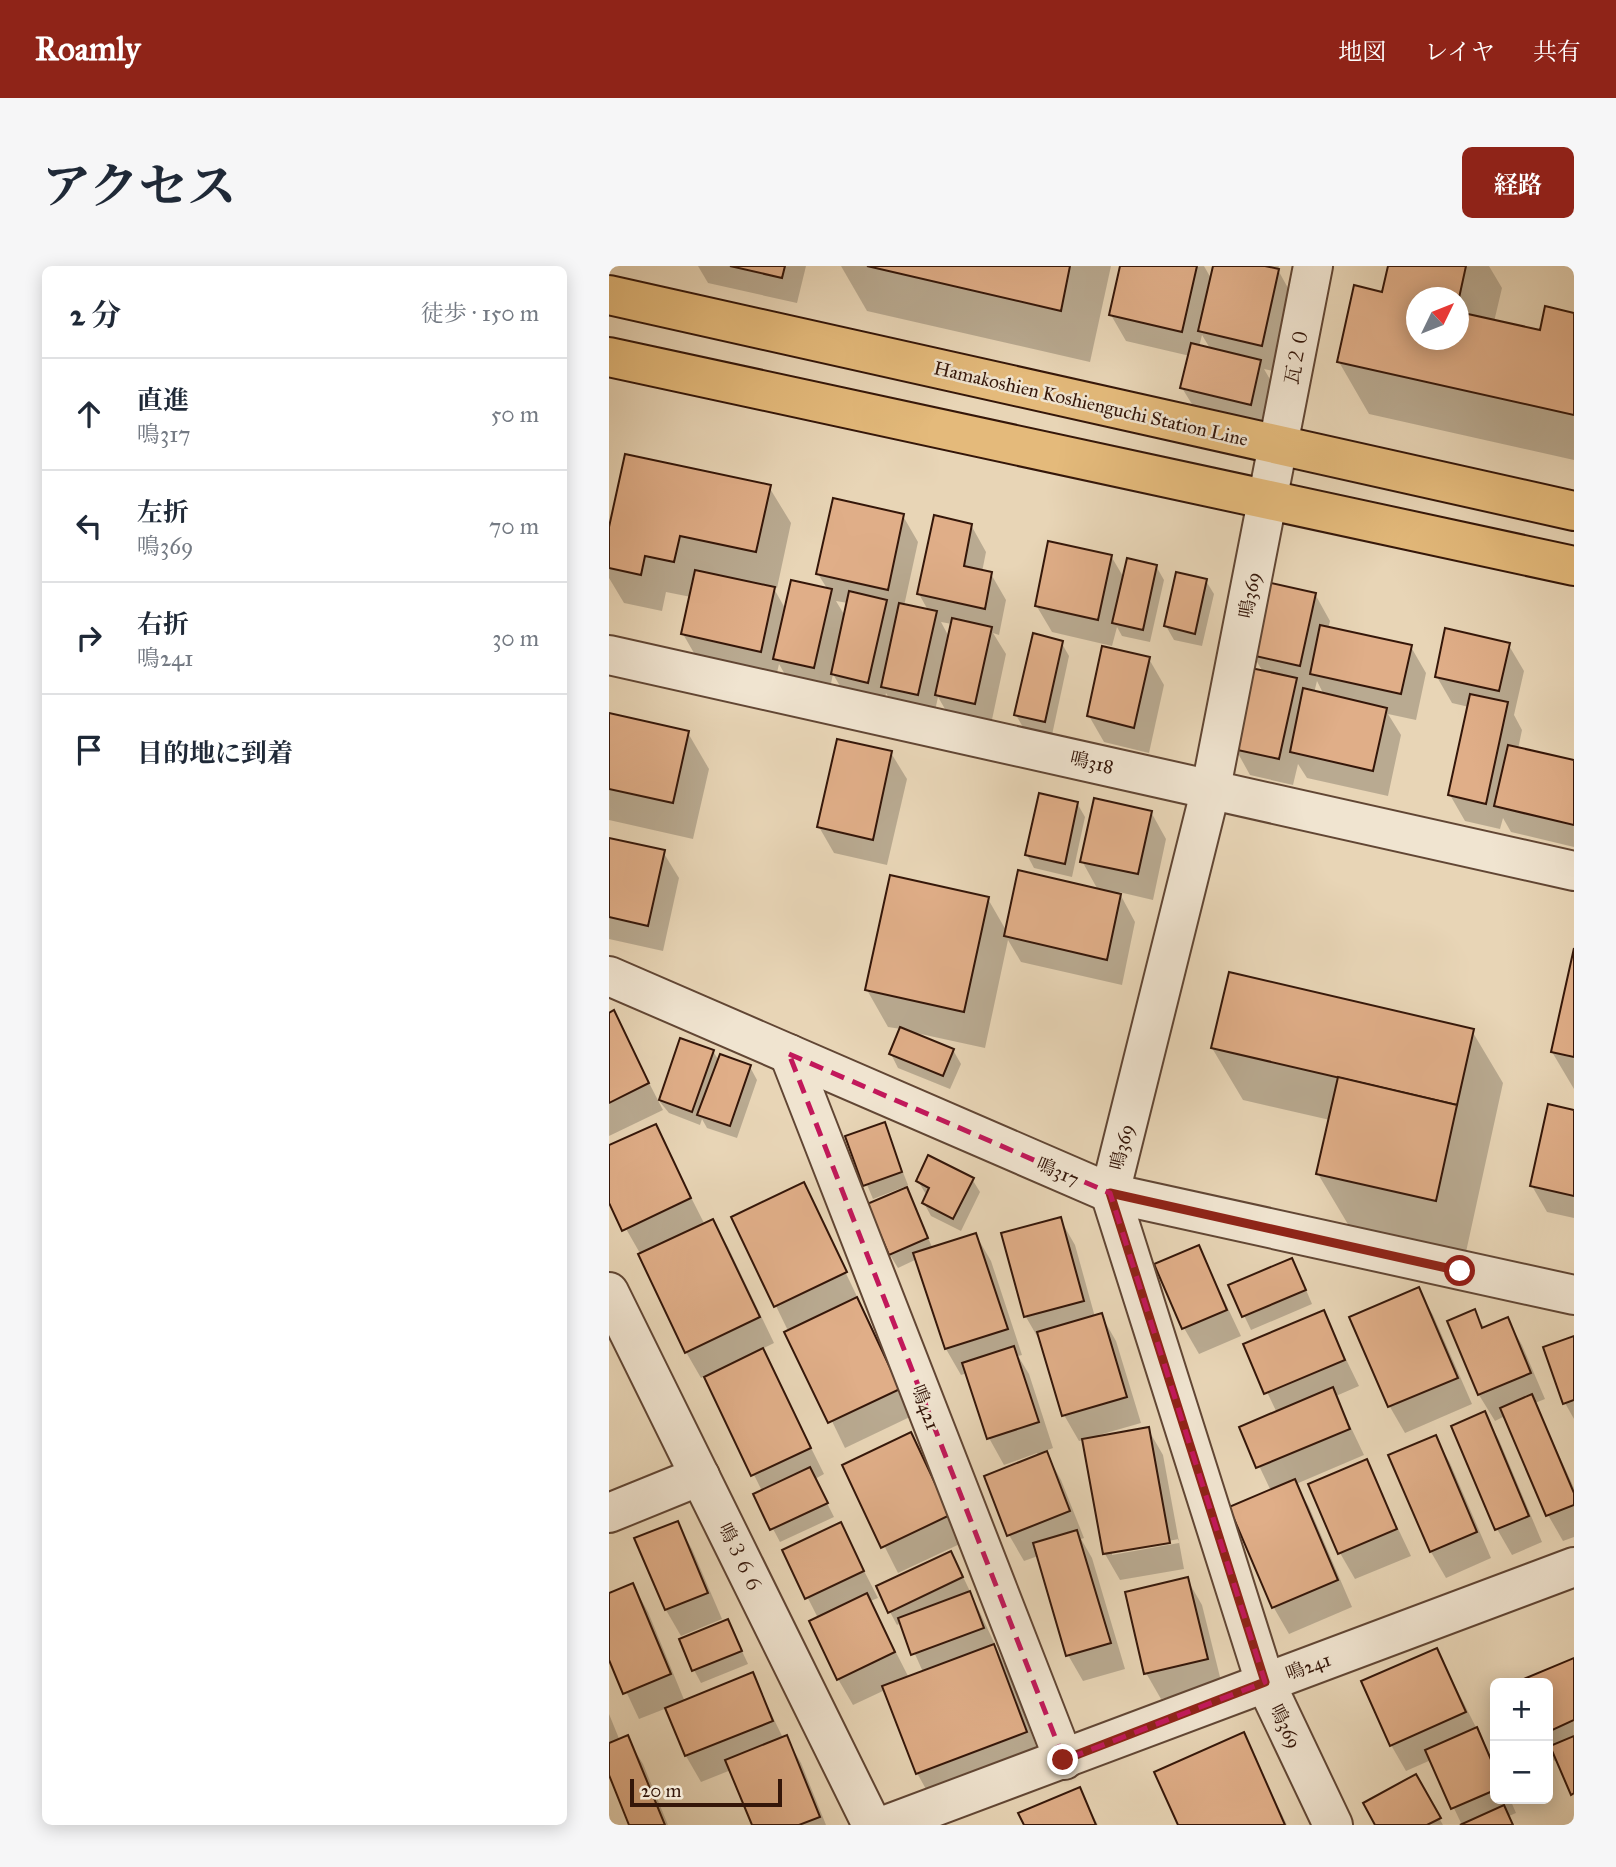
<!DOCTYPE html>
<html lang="ja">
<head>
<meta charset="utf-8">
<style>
	:root { --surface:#fff; --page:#f6f6f7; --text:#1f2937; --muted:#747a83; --line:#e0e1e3; --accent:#8f2418 }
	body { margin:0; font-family:"IM FELL Great Primer","Noto Serif JP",serif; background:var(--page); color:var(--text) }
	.controls { position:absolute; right:21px; bottom:21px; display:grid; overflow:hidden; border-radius:10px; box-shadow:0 4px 18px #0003 }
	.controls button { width:63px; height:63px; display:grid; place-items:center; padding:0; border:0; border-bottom:2px solid var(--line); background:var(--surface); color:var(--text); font:35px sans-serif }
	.compass { position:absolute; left:797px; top:21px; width:63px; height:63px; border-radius:50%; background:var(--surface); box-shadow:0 4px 18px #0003; rotate:47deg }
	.scale { position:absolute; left:21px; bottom:18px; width:152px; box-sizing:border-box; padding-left:7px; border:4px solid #341609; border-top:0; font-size:19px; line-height:24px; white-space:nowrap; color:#341609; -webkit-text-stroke:5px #f0e4d0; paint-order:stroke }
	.stop { position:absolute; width:21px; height:21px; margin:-16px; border:5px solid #8f2418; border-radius:50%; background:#fff }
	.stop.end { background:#8f2418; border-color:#fff; box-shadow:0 2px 7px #0008 }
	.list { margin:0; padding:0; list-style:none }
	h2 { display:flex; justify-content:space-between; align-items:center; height:91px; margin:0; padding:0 28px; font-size:30px }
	h2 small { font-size:23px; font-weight:400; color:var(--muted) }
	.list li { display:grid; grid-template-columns:46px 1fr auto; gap:21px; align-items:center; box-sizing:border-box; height:112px; padding:0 28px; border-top:2px solid var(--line) }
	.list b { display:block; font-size:26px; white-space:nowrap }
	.list p { margin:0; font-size:23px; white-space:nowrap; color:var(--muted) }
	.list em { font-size:23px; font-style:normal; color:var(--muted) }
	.icon { flex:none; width:38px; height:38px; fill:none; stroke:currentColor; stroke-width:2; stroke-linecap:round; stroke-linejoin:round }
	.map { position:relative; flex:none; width:965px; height:1559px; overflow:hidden; border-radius:10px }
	header { display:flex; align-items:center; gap:42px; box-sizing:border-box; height:98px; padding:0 35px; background:var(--accent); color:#fff }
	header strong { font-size:33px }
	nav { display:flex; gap:38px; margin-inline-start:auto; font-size:24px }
	.intro { display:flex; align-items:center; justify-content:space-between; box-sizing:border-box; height:168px; padding:0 42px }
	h1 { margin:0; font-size:49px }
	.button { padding:18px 32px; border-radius:10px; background:var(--accent); color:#fff; font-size:24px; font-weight:700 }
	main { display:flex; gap:42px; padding:0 42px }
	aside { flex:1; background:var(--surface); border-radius:10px; box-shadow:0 4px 18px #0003 }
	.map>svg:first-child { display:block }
	.shadow { fill:#0003; fill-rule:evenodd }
	.building { fill:#e0ae88; stroke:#341609; stroke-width:2 }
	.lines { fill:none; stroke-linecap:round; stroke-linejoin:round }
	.minor-casing { stroke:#614634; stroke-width:42 }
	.major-casing { stroke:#341609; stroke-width:42 }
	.minor { stroke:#f0e4d0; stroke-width:38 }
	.major { stroke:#e4ba7b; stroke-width:38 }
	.route { stroke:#8f2418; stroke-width:9 }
	.marked { fill:none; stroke:#c2185b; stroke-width:5; stroke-dasharray:14 9; stroke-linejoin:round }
	.labels { text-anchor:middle; stroke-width:5; stroke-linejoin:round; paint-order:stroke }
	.street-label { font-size:19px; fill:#341609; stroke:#f0e4d0 }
</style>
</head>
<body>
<header>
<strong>Roamly</strong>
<nav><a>地図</a><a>レイヤ</a><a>共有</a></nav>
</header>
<div class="intro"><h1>アクセス</h1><a class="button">経路</a></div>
<main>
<aside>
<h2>2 分<small>徒歩 · 150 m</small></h2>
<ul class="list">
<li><svg class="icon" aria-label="ahead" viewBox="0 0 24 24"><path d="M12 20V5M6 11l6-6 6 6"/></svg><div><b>直進</b><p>鳴317</p></div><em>50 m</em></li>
<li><svg class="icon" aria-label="left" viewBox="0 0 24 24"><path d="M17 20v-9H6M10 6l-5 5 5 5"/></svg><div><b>左折</b><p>鳴369</p></div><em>70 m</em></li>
<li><svg class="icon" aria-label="right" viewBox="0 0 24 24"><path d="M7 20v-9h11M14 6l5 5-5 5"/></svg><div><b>右折</b><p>鳴241</p></div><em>30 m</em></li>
<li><svg class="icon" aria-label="arrive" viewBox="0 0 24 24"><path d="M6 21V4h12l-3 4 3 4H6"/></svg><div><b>目的地に到着</b></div></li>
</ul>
</aside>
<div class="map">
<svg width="965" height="1559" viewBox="0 0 965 1559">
	<rect width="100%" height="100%" fill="#e8d5b6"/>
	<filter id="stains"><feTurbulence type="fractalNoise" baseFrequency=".00286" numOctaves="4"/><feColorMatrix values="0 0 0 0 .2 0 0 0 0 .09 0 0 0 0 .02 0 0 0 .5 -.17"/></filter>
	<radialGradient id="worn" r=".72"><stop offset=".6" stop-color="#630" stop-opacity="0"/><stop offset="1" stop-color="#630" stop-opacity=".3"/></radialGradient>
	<g class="shadow">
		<path d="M89,0h108l-9,37 -89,-20z"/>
		<path d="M232,0h270l-21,96 -223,-51z"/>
		<path d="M513,0h82l8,14 3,-14h64l-1,4 15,27 -16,75 -13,-3 11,19 -10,42 -67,-16 -16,-26 8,-32 -64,-15 -15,-26zM593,69l9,15 -12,-3z"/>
		<path d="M781,0h99l13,22 -8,34 47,10 33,-18v146l-205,-46 -30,-52 45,-68zM808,32h42v42h-42z"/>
		<path d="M160,221l22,36 -14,65 -4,-1 13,23 42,-20 -10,-16 85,-58 15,26 -14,64 25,6 -10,-18 52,-69 15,27 -4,20 9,2 15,26 -7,35 -6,-2 13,21 -16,75 -38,-8 -14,-24 -5,23 -35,-7 -12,-20 -3,16 -35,-9 -15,-26 -4,19 -38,-8 -12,-21 -3,13 -78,-17 -15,-26 8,-37 -25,-5 -4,19 -38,-8 -15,-25v-43zM227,335l12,2 -3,13zM332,356l11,2 -3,13z"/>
		<path d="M502,290l13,22 32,-12 8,14 -14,62 -28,-6 -5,-9 -5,19 -60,-14 -16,-27z"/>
		<path d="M597,315l8,13 -12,52 -28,-6 -8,-14z"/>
		<path d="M706,328l15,27 -2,8 83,18 15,26 -10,47 -28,-6 13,21 -13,61 -81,-18 -9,-14 -5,21 -43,-10 -15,-27 28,-76 -10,-17zM708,415l7,14 -10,-2z"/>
		<path d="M452,376l8,14 -17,79 -28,-6 -8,-14z"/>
		<path d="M899,378l16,27 -10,44 8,15 -4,19 56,13v85l-63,-15 -8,-14 -3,11 -35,-8 -15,-26 19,-88 -17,-4 -15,-26z"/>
		<path d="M540,393l15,26 -15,68 -45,-11 -15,-26z"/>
		<path d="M0,449l79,18 21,36 -16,70 -84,-19z"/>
		<path d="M282,487l16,26 -20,86 -53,-12 -15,-26z"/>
		<path d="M468,537l8,14 -13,60 -38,-9 -7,-13z"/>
		<path d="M542,546l15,27 -13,61 -34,-8 16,30 -13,63 -101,-23 -13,-22 -23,108 -69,-15 37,17 8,14 -11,25 -52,-21 -7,-14 10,-25 -13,-2 -21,-37 121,-91 19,33 91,-42 -16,-29z"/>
		<path d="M0,573l54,13 16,26 -16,73 -54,-12z"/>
		<path d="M965,690v133l-22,-37z"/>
		<path d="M4,747l50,97 -54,26v-121z"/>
		<path d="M863,765l31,52 -37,169 -117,-26 -31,-52 12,-54 -87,-20 -31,-52z"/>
		<path d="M72,775l32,10 6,10 31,6 7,13 -20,58 -30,-10 -5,-9 -2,6 -31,-12 -9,-11z"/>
		<path d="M965,845v107l-27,-6 -15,-26z"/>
		<path d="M275,858l24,61 -3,2 28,62 43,-14 15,26 31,94 -4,1 11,18 24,74 -8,3 16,29 23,58 -3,1 11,19 33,111 -42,12 -15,-26 -30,-99 -14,5 -15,-26 30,-79 -2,-3 -33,12 -15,-27 -22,-65 -6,2 -15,-26 -29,-90 -19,9 -8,-13 -21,-50 36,-15 -1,-3 -31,12 -26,-62z"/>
		<path d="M46,860l50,99 7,-4 16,26 46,96 -12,6 62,125 -9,5 19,38 -54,25 -25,-47 7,-4 -57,-115 -4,2 -15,-26 -45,-97 -32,-56v-52z"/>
		<path d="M363,913l8,13 -19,39 -30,-15 -7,-13 3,-7 -9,-15z"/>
		<path d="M194,918l111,231 -69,33 -69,-142z"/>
		<path d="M451,953l15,26 20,72 6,-2 15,26 25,82 -42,12 1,3 48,-9 15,26 21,114 -64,11 -15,-26 -21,-114 -5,1 -15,-26 -23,-72 -15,-26 -23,-82zM570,1273v4l-67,12v-4z"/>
		<path d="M590,981l42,89 -42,18 -15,-26z"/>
		<path d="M690,1007l13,31 -61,26 -21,-44z"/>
		<path d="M809,1023l15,26 39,89 -67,29 -15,-26 -39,-89z"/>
		<path d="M865,1045l11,18 22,-10 15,26 23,54 -10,4 39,85v49l-11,4 -15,-26 -43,-99 -10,5 -16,-26 -30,-73z"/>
		<path d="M714,1046l36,74 -23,10 28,59 -68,29 13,23 43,100 -63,27 -15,-26 -43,-100 40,-17 -30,-63 36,-15 -32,-68z"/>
		<path d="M965,1072v81l-9,-16z"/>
		<path d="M875,1147l15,27 43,102 -30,13 -15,-26z"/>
		<path d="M301,1168l54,108 -66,31 -54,-107z"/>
		<path d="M826,1171l15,26 41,95 -45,20 -15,-26 -41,-96z"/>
		<path d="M757,1195l45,95 -56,23 -15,-26z"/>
		<path d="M68,1257l15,26 30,70 -41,17 -15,-26 -29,-71z"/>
		<path d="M231,1258l38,74 -8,3 39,77 14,-6 -22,-49 -4,2 -7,-13 68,-46 50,106 33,87 -109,41 -15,-27 -32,-83 -32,15 -15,-26 -20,-61 -34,-67z"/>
		<path d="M578,1313l15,26 20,80 -61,14 -15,-26z"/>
		<path d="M24,1319l15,27 37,90 67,-28 31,64 3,-1 15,26 25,62h-73l-22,-55 -30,12 -15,-26 -19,-48 -28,11 -30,-64v-60z"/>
		<path d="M119,1355l20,43 -47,19 -7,-13z"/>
		<path d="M828,1384l58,115v34h15l6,14 -7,3 5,9h-52l-31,-65 -25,11 -15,-26z"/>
		<path d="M965,1393v137l-16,-36 -4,1 -6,-10v-68h-29z"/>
		<path d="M0,1448l11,27 7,-3 16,26 25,61h-37l-22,-54z"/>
		<path d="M634,1468l44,91h-107z"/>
		<path d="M806,1510l28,49h-66z"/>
		<path d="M470,1523l19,36h-73z"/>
	</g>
	<g class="building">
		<path d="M121,0h55l-3,12z"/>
		<path d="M258,0h203l-9,45z"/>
		<path d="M511,0h77l-15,66 -73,-17z"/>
		<path d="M604,0h52l14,3 -17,77 -64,-15z"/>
		<path d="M779,0h78l-7,32h-42v42h42v-28l81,18 5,-24 29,7v102l-237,-53 17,-77 28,7z"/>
		<path d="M582,77l70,17 -10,45 -71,-17z"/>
		<path d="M16,188l146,31 -15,67 -76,-16 -6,26 -29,-6 -4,19 -32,-7v-41z"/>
		<path d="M224,232l71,16 -16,76 -72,-16z"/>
		<path d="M325,249l38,9 -8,42 28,6 -7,37 -68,-15z"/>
		<path d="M439,275l64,14 -14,65 -63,-14z"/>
		<path d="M518,292l30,7 -14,65 -31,-7z"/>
		<path d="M86,304l80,17 -14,65 -80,-18z"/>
		<path d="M567,306l31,7 -12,55 -31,-8z"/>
		<path d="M182,314l41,9 -18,79 -41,-9z"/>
		<path d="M658,316l49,11 -16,73 -49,-11z"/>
		<path d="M240,325l38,9 -19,83 -37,-9z"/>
		<path d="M290,337l38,8 -19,84 -37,-8z"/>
		<path d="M343,352l40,9 -17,77 -40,-9z"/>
		<path d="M711,359l92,20 -11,49 -91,-20z"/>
		<path d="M836,362l65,15 -11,48 -64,-14z"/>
		<path d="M424,367l30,8 -18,81 -31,-7z"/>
		<path d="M493,380l48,11 -16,71 -47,-12z"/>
		<path d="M642,402l46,10 -18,81 -46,-10z"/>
		<path d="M694,422l84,20 -14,63 -83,-19z"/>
		<path d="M861,428l38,8 -22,102 -38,-9z"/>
		<path d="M0,447l80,18 -16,72 -64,-14z"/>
		<path d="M228,473l55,12 -19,89 -56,-13z"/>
		<path d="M899,479l66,15v65l-80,-19z"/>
		<path d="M430,527l39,9 -13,62 -40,-9z"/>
		<path d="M485,532l58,13 -14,63 -58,-12z"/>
		<path d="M0,572l56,12 -17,76 -39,-9z"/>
		<path d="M409,604l103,24 -14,66 -103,-24z"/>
		<path d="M281,609l99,22 -25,115 -99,-22z"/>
		<path d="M965,682v109l-23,-5z"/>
		<path d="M620,706l245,57 -17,76 -246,-57z"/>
		<path d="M5,744l35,73 -40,20v-90z"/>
		<path d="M291,761l54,22 -11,27 -54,-22z"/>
		<path d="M71,772l34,12 -22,62 -33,-12z"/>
		<path d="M111,788l31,11 -21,61 -33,-11z"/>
		<path d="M729,811l119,28 -21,96 -120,-27z"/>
		<path d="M939,838l26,6v86l-44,-10z"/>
		<path d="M276,856l17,50 -39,14 -18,-50z"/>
		<path d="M47,858l35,74 -69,33 -13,-28v-58z"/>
		<path d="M319,889l46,23 -21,41 -31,-16 7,-15 -13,-7z"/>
		<path d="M195,916l43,90 -73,35 -43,-90z"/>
		<path d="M298,921l21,51 -39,17 -22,-51z"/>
		<path d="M452,951l23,84 -60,16 -23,-84z"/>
		<path d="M104,953l47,98 -75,36 -47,-99z"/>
		<path d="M367,967l32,96 -63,20 -32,-96z"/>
		<path d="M590,979l28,65 -45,19 -28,-65z"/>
		<path d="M683,992l14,32 -64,27 -14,-32z"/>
		<path d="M810,1021l39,91 -70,29 -39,-90z"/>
		<path d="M248,1031l43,92 -72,34 -44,-91z"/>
		<path d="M866,1043l7,19 26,-11 23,56 -53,22 -31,-74z"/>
		<path d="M715,1044l21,50 -81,34 -21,-50z"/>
		<path d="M493,1047l25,84 -65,19 -25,-84z"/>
		<path d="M965,1070v64l-11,4 -20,-57z"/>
		<path d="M405,1080l25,76 -52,17 -25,-76z"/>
		<path d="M154,1082l48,100 -60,28 -47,-99z"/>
		<path d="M724,1121l17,42 -94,39 -17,-41z"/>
		<path d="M923,1128l42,99v12l-28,11 -46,-108z"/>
		<path d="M876,1145l44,105 -34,14 -44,-104z"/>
		<path d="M540,1161l21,116 -67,11 -21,-115z"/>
		<path d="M302,1166l39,83 -69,33 -39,-83z"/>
		<path d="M827,1169l41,97 -47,20 -42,-97z"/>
		<path d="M438,1185l23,60 -63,25 -23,-60z"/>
		<path d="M758,1193l30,70 -59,25 -30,-70z"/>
		<path d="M201,1201l18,36 -58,27 -17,-36z"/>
		<path d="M686,1213l43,101 -66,28 -43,-101z"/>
		<path d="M69,1255l30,72 -43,17 -31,-72z"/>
		<path d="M232,1256l23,49 -59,28 -23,-49z"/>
		<path d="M468,1264l34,113 -45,13 -33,-113z"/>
		<path d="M342,1285l12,26 -75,36 -12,-27z"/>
		<path d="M579,1311l20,82 -64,15 -19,-82z"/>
		<path d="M24,1317l38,91 -48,20 -14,-34v-67z"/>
		<path d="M361,1325l14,37 -73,27 -13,-37z"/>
		<path d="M258,1327l28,59 -58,28 -28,-59z"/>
		<path d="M119,1353l14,32 -50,20 -13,-32z"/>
		<path d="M385,1378l33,88 -111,42 -34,-88z"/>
		<path d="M828,1382l29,64 -76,34 -29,-65z"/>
		<path d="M965,1392v62l-26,12v-49h-34z"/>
		<path d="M144,1406l20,49 -88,35 -20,-48z"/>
		<path d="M868,1461l18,42v21l-44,19 -26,-59z"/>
		<path d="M635,1466l41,93h-107l-24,-53z"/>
		<path d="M19,1469l37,90h-36l-20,-50v-32z"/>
		<path d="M178,1469l33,82 -21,8h-47l-27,-65z"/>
		<path d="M965,1470v57l-3,2 -21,-49z"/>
		<path d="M807,1508l25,44 -14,7h-52l-12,-22z"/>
		<path d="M471,1521l16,38h-72l-6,-12z"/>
		<path d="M895,1539l9,20h-53z"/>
	</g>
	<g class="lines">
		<defs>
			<g id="minor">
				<path d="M704,0l-102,522 -101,405 155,489 68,143"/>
				<path d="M0,389l965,216"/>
				<path d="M0,710l501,217 464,102"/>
				<path d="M180,788l275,706"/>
				<path d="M0,1026l263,533"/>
				<path d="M0,1247l91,-37"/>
				<path d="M277,1559l688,-258"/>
			</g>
			<g id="major">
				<path d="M0,29l965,216"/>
				<path d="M0,91l965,209"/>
			</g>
		</defs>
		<use href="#minor" class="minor-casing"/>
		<use href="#major" class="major-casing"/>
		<use href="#minor" class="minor"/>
		<use href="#major" class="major"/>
	</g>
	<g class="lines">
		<path class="route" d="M454,1494l202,-78 -155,-489 350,78"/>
	</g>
	<path class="marked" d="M180,788l321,139 155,489 -201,78z"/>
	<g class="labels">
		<g class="street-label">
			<text transform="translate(687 90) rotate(-79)" y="7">瓦２０</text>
			<text transform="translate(482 137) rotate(13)" y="7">Hamakoshien Koshienguchi Station Line</text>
			<text transform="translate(640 329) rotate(-79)" y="7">鳴369</text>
			<text transform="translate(483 496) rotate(13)" y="7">鳴318</text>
			<text transform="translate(512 881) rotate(-76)" y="7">鳴369</text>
			<text transform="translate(449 905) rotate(23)" y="7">鳴317</text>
			<text transform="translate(317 1141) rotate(69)" y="7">鳴421</text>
			<text transform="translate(132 1292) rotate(64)" y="7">鳴３６６</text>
			<text transform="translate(699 1400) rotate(-20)" y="7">鳴241</text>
			<text transform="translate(677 1460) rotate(64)" y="7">鳴369</text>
		</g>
	</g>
	<rect width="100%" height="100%" filter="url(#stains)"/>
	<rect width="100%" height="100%" fill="url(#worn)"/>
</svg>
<div class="controls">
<button>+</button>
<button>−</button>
</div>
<svg class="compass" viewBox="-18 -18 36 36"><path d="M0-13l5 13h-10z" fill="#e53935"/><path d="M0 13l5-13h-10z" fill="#747a83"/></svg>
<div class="scale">20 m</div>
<div class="stop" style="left:851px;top:1005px"></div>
<div class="stop end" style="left:454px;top:1494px"></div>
</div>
</main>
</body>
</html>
